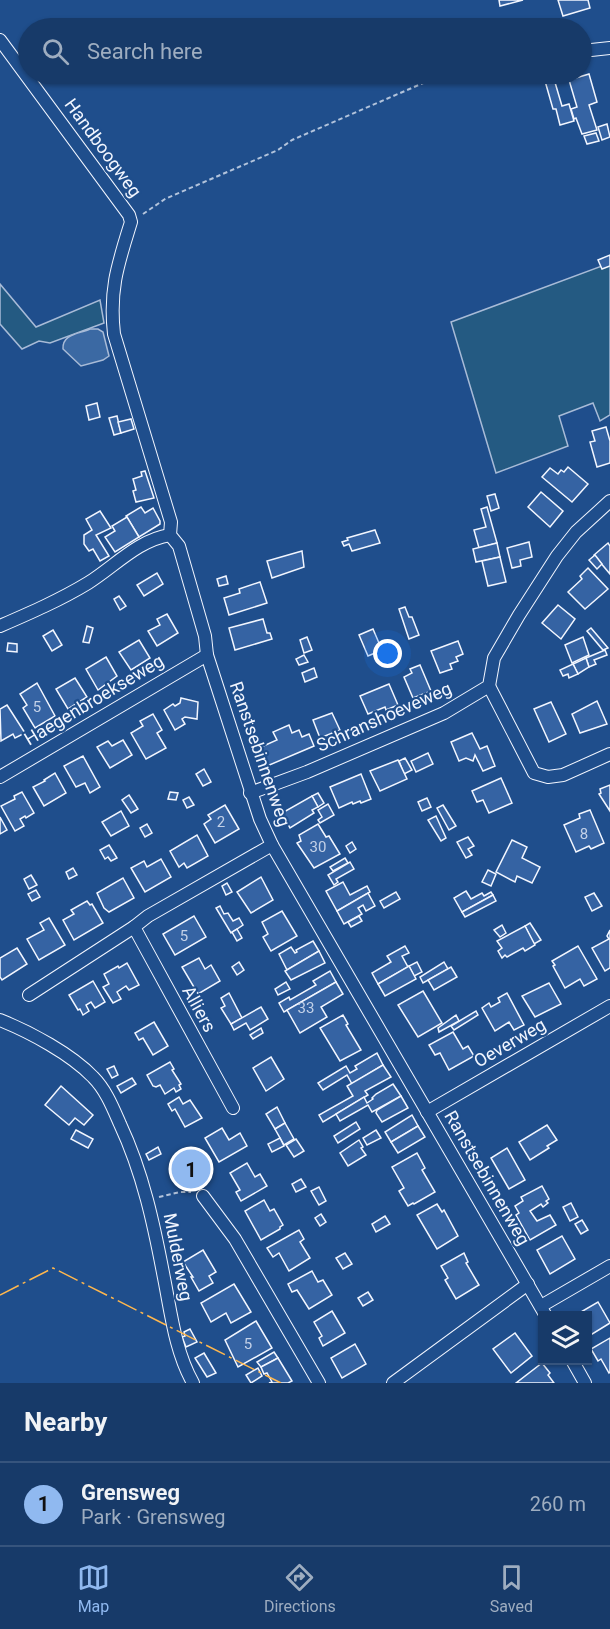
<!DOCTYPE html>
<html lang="en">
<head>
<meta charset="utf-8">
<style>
	:root { --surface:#173a69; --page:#244571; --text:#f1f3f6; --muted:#9eadc0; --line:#36547d; --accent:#90b9f0 }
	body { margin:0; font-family:Roboto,sans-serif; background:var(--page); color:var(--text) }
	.controls { position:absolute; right:18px; bottom:18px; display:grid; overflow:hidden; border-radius:0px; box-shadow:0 2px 4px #0004 }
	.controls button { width:54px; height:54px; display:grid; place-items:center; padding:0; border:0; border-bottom:2px solid var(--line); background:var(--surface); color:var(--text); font:30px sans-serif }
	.you { position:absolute; left:388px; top:654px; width:21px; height:21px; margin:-15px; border:4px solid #fff; border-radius:50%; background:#1a73e8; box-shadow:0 0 0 9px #1a73e833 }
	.badge { display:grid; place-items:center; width:39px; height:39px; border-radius:50%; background:var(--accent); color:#111; font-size:20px; font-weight:700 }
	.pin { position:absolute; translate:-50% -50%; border:3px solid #fff; box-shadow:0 2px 6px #0006 }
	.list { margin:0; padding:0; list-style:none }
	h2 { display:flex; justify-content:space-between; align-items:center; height:78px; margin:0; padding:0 24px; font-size:26px }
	h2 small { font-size:20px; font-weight:400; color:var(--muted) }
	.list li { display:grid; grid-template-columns:39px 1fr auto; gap:18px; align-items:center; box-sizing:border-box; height:84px; padding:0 24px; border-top:2px solid var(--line) }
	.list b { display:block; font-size:22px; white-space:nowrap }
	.list p { margin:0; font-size:20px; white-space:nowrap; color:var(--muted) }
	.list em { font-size:20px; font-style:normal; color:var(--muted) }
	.icon { flex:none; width:33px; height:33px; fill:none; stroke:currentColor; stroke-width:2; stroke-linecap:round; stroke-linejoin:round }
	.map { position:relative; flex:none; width:610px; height:1383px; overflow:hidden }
	.search { position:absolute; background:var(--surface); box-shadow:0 2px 4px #0004; left:18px; right:18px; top:18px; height:66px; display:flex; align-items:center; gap:15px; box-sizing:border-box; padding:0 21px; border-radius:33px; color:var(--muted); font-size:22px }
	.sheet { height:162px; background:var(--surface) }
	nav { display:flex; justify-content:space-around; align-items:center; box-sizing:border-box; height:84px; border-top:2px solid var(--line); background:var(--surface); font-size:16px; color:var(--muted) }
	nav a { display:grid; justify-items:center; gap:3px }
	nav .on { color:var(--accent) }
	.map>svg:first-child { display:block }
	.green { fill:#245a82; stroke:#a8bbd7; stroke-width:1.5 }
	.water { fill:#3b69a3; stroke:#a8bbd7; stroke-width:1.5 }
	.building { fill:#3563a3; stroke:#f2f6ff; stroke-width:1.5 }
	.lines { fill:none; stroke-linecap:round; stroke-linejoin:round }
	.minor-casing { stroke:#f2f6ff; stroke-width:14 }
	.path { stroke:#b3c4dc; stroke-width:2; stroke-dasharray:4.5 3; stroke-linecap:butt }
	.minor { stroke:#1f4e8c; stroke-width:12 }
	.power { stroke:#ffb74d; stroke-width:1.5; stroke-dasharray:21 4.5 3 4.5; stroke-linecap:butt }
	.labels { text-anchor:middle; stroke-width:4.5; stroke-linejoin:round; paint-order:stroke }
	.number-label { font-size:15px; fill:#c3d1e8 }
	.street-label { font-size:18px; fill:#f2f6ff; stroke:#1f4e8c }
</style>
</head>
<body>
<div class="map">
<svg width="610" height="1383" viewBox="0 0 610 1383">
	<rect width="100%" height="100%" fill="#1f4e8c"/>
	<g class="green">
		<path d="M610,263v152l-10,6 -7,-18 -34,13 9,30 -72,27 -45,-151z"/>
		<path d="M0,284l36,43 64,-27 4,23 -54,20 -11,-2 -17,8 -22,-25z"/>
	</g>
	<path class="water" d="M90,329h8l5,3 6,24 -6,4 -22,6 -18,-17c-1,-15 16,-15 27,-20z"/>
	<g class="building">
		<path d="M499,0h24l-23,6z"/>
		<path d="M558,0h30l2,8 -27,8z"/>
		<path d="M589,74l8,28 -8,3 8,25 -15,4 -6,-16 -2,1 -3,-10 6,-2 -8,-27z"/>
		<path d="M554,79l8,27 7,-2 5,17 -14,4 -4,-16h-3l-8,-28z"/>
		<path d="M607,124l3,13 -8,3 -4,-13z"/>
		<path d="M596,133l3,8 -12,3 -3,-8z"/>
		<path d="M610,255v11l-8,3 -4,-9z"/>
		<path d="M97,403l3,14 -11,3 -3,-14z"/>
		<path d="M117,416l4,17 -7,2 -5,-17z"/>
		<path d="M131,419l3,10 -13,4 -3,-11z"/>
		<path d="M606,427l4,14v22l-13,4 -7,-25 5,-1 -3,-10z"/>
		<path d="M568,467l20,17 -16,18 -30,-25 8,-9 8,6 3,-4 3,2z"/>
		<path d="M145,471l9,27 -18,4 -3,-11 3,-1 -3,-11 9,-3 -1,-4z"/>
		<path d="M541,492l22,19 -13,16 -22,-20z"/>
		<path d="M495,494l4,14 -8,3 -4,-15z"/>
		<path d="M141,507l4,6 8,-5 7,13v3l-21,13 -13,-21z"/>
		<path d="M487,507l10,36 -18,5 -5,-18 12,-3 -5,-18z"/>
		<path d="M100,511l11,17 -15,7 13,21 -9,5 -7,-12 -4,2 -5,-7v-9l8,-5 -6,-11z"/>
		<path d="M127,517l12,20 -24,15 -10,-15 10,-6 -3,-5z"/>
		<path d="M375,530l5,13 -28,8 -3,-7 -5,2 -2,-4 6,-2 -1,-2z"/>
		<path d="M529,542l3,15 -12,3 1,6 -9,2 -5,-20z"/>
		<path d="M497,543l3,14 -24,5 -3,-13z"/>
		<path d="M608,543l2,3v28l-16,-19z"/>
		<path d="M302,551l2,16 -32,11 -5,-17z"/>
		<path d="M595,555l7,9 -5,5 -8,-9z"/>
		<path d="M500,557l6,25 -18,4 -6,-25z"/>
		<path d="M588,568l20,21 -23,20 -17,-17 14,-13 -2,-3z"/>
		<path d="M157,573l6,11 -19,12 -7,-11z"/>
		<path d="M226,576l2,8 -9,2 -2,-7z"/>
		<path d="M260,582l7,21 -38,12 -5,-17 16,-5 -1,-4z"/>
		<path d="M119,596l7,10 -6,4 -6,-11z"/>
		<path d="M558,605l17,14 -14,20 -19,-16z"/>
		<path d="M405,607l4,10h3l7,18 -10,4 -10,-30z"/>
		<path d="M167,614l11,19 -21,13 -9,-15 12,-6 -3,-6z"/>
		<path d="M263,619l4,14h3l2,6 -37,11 -6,-22z"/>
		<path d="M87,626l6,2 -4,15 -6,-1z"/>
		<path d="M591,628l17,20 -5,2 -16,-19z"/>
		<path d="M373,629l9,21 -14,6 -9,-21z"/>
		<path d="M53,630l9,15 -10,6 -9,-15z"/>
		<path d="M307,637l5,13 -8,3 -4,-13z"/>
		<path d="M583,637l6,18 -17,8 -7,-18z"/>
		<path d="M139,640l11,18 -19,12 -12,-18z"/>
		<path d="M458,641l5,13 -7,3 2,4 -8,3 2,5 -12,4 -9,-22z"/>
		<path d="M8,643l9,1v8l-10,-1z"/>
		<path d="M605,650l2,5 -13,5 2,4 -7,3 -3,-9z"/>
		<path d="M304,655l4,7 -9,3 -3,-6z"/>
		<path d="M106,657l11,19 -19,14 -12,-21z"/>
		<path d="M586,658l3,9 -11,7 -5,-10z"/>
		<path d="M573,664l5,10 -9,4 -1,-4 -5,2 -3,-6z"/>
		<path d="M420,665l11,26 -18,7 -9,-21 8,-4 -2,-4z"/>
		<path d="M314,668l3,9 -12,5 -3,-9z"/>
		<path d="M75,678l12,19 -19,12 -12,-20z"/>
		<path d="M37,683l18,33 -20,12 -12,-20 4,-3 -7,-11z"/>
		<path d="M389,684l9,21 -12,5 -1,-3 -17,7 -8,-18z"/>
		<path d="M181,698l17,4 -1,17 -12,-2 -3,2 3,5 -10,6 -11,-20 9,-6 2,2 5,-3z"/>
		<path d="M597,701l10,23 -27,9 -8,-19z"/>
		<path d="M551,702l15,32 -17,8 -15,-33z"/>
		<path d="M7,705l18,28 -10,5 -2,-4 -12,7 -1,-32z"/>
		<path d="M332,713l8,17 -20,8 -7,-18z"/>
		<path d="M153,714l9,16 -5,3 9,15 -20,11 -15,-26 12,-7 -3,-5z"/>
		<path d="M289,725l3,8 7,-3 3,7 7,-3 5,12 -47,20 -8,-18 18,-8 -4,-8z"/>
		<path d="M472,733l8,16 7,-3 8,20 -12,5 -8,-16 -2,6 -7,-3 -7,3 -8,-19z"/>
		<path d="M123,740l9,15 -22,13 -13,-21 11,-6 4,5z"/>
		<path d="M428,753l5,11 -17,8 -5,-11z"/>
		<path d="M83,756l17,31 -10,6 -5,-10 -9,4 -12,-21z"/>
		<path d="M405,758l7,12 -8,4 -5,-13z"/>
		<path d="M398,760l9,19 -27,12 -10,-20z"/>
		<path d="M204,769l7,13 -8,4 -7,-12z"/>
		<path d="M55,773l11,20 -22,13 -11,-19 12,-6 -1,-1z"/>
		<path d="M361,774l10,25 -10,4 -1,-2 -7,3 -1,-2 -13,6 -9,-21z"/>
		<path d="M501,778l11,25 -23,10 -6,-13 -6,2 -5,-11z"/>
		<path d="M610,785v26l-11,-17 2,-1 -1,-4z"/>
		<path d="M22,792l12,21 -8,5 -1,-2 -5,3 4,7 -9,5 -14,-25 14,-7 -1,-3z"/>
		<path d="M170,792l8,1 -2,7 -8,-1z"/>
		<path d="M318,793l6,10 -6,4 -6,-11z"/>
		<path d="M129,795l9,14 -7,4 -9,-13z"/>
		<path d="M312,796l6,11 -6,3 2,3 -24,15 -8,-15z"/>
		<path d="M189,797l5,8 -7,3 -4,-8z"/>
		<path d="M427,798l4,9 -9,4 -4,-9z"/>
		<path d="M328,804l6,11 -14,8 -2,-3 4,-3 -4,-7z"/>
		<path d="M225,805l14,24 -24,14 -11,-19 7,-5 -3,-4z"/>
		<path d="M443,805l13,21 -7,4 -12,-22z"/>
		<path d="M590,810l14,33 -13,6 -2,-3 -13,6 -12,-27 16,-7 -1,-4z"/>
		<path d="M121,811l8,15 -18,10 -9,-14z"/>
		<path d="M436,816l10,22 -5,3 -13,-21z"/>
		<path d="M0,817l7,13 -7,4z"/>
		<path d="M147,824l5,9 -7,4 -5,-9z"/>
		<path d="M318,824l8,13 3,-1 11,18 -26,14 -17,-25 4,-2 -2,-6z"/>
		<path d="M197,835l11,21 -21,12 -3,-5 -5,4 -9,-16z"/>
		<path d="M468,837l6,9 -6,3 4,6 -6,3 -9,-16z"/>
		<path d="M512,840l15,7 -5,11 18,9 -8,16 -15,-7 -2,6 -19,-10z"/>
		<path d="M352,842l4,7 -6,4 -4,-7z"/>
		<path d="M109,845l8,13 -6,3 -3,-4 -3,2 -5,-9z"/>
		<path d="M345,858l3,5 -15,8 -3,-4z"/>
		<path d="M161,859l10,18 -26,15 -14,-24 13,-7 3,6z"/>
		<path d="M350,862l4,7 -18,10 2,3 -4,3 -6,-10z"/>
		<path d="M73,868l4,7 -8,4 -3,-7z"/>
		<path d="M488,870l8,4 -5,12 -9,-4z"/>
		<path d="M31,875l6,10 -8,4 -5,-10z"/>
		<path d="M261,877l12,23 -22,13 -14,-21z"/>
		<path d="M123,878l11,20 -25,14 -5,-4 -7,-15z"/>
		<path d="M343,882l7,13 17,-9 3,6 -33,19 -11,-20z"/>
		<path d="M227,883l5,9 -6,3 -4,-9z"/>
		<path d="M36,890l4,7 -8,4 -4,-7z"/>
		<path d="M466,891l5,8 11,-6 2,3 7,-4 2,3 -31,17 -8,-14z"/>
		<path d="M396,892l4,7 -16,9 -4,-7z"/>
		<path d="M368,893l7,13 -9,5 -3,-6 -5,3 4,6 -18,10 -7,-13z"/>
		<path d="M594,893l8,13 -10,5 -7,-14z"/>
		<path d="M493,895l3,6 -31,16 -3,-5z"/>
		<path d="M87,901l3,4 2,-1 11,19 -29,17 -11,-20 11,-6 -3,-4z"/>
		<path d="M220,906l4,8 4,-1 5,8 6,-3 4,7 -12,8 -15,-25z"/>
		<path d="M282,911l15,25 -26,15 -8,-14 5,-3 -6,-12z"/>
		<path d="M194,916l12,21 -31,18 -12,-21z"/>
		<path d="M359,916l3,5 -11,6 -3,-5z"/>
		<path d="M49,918l16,27 -26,15 -12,-21 17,-9 -4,-7z"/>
		<path d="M530,923l11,17 -7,4 -9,-18z"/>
		<path d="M502,925l4,8 -6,4 -6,-7z"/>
		<path d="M525,926l10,19 -10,6 -2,-3 -16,9 -2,-2 -3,3 -4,-7 4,-3 -5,-7z"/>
		<path d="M237,929l5,9 -5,3 -5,-9z"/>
		<path d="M610,930v38l-5,3 -13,-23 17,-9 -2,-3z"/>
		<path d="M313,941l6,10 -32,19 -8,-16 12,-7 4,6 2,-1 -1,-2z"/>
		<path d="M405,946l4,7 -7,3 6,11 -30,17 -6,-11 19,-11 -4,-6z"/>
		<path d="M578,946l19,33 -13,7 -4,-7 -15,9 -12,-22 2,-1 -3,-4z"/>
		<path d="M17,948l10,16 -25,16 -2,-3v-19z"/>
		<path d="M319,951l6,12 -34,17 -6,-9z"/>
		<path d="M199,958l6,11 6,-4 9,16 -22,13 -16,-27z"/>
		<path d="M239,962l5,8 -7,5 -5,-8z"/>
		<path d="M417,962l5,10 -8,4 -5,-10z"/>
		<path d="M444,962l4,7 -25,14 -3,-6z"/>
		<path d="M127,963l12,22 -10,5 -3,-4 -9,6 4,7 -8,4 -10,-16 6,-3 -5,-10 14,-8 1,2z"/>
		<path d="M409,966l7,13 -31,17 -7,-12z"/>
		<path d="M451,967l6,10 -23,13 -6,-10z"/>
		<path d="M330,971l6,11 -52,30 -5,-9 10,-6 1,3 26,-15 -3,-4z"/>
		<path d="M93,981l12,21 -10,6 -4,-6 -5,3 3,6 -6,4 -3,-6 -2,1 -9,-15z"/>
		<path d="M286,982l4,7 -12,6 -3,-6z"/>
		<path d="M336,982l7,12 -22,13 6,10 -27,16 -13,-23z"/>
		<path d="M549,983l12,21 -26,13 -13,-21z"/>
		<path d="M423,991l19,32 -24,14 -20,-32z"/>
		<path d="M229,993l13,25 -11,6 -10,-16 4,-2 -4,-8z"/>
		<path d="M507,993l17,32 -10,5 -5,-8 -14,9 -13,-23 7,-5 2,4 9,-5 -2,-4z"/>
		<path d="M261,1007l7,12 -18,11 -4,-7 -12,7 -3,-6z"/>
		<path d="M476,1011l2,4 -24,15 -3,-4z"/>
		<path d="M343,1015l5,9 -2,1 15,25 -21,11 -20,-33z"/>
		<path d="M456,1015l3,6 -20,11 -1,-4z"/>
		<path d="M154,1022l14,24 -15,9 -10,-17 -4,2 -4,-7z"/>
		<path d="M261,1028l2,5 -10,6 -3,-4z"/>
		<path d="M453,1032l10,17 5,-3 6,10 -25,14 -9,-17 -5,2 -6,-10z"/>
		<path d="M377,1053l6,12 -31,19 -5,-9 -24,15 -5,-7 28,-17 4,7 7,-4 -2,-3z"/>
		<path d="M271,1057l13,22 -18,12 -13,-23z"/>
		<path d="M170,1062l4,7 -2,1 9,14 -2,1 2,4 -5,3 -2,-4 -9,6 -5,-9 -4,2 -3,-1 -6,-11z"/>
		<path d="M383,1065l8,12 -26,14 3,4 -45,27 -4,-7 34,-19 -6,-10z"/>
		<path d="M114,1066l4,9 -6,3 -5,-9z"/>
		<path d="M132,1078l4,6 -15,9 -4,-7z"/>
		<path d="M393,1084l8,12 -29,16 -4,-7 -28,16 -4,-7 28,-17 3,6 6,-4 -1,-1 4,-4z"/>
		<path d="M61,1086l32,29 -9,10 -9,-7 -6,7 -24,-20z"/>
		<path d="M401,1096l7,12 -26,14 -6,-9 1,-3z"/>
		<path d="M179,1097l4,7 7,-4 12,18 -17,9 -10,-18 -3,2 -4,-7z"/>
		<path d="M277,1107l8,16 -10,6 -9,-15z"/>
		<path d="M412,1115l6,11 -27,16 -6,-10z"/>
		<path d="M356,1122l4,7 -22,14 -4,-7z"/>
		<path d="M285,1123l9,16 -10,6 -9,-16z"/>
		<path d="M547,1125l10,15 -10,6 2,2 -19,12 -11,-18z"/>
		<path d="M418,1126l7,11 -27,16 -7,-11z"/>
		<path d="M222,1128l7,12 11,-7 7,13 -28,16 -14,-24z"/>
		<path d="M76,1130l17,9 -5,9 -17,-9z"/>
		<path d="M376,1130l5,8 -14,7 -4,-7z"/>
		<path d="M280,1138l4,8 -12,6 -4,-8z"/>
		<path d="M296,1139l8,12 -10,6 -8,-12z"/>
		<path d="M359,1140l4,7 -2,1 5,7 -18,11 -8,-13z"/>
		<path d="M158,1147l3,7 -12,6 -3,-6z"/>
		<path d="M507,1148l18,32 -16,9 -18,-31z"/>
		<path d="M417,1153l8,15 -3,2 13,22 -21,12 -1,-1 -5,3 -9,-15 5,-3 -12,-21z"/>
		<path d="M247,1163l8,14 5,-3 7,12 -26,15 -5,-9 4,-2 -10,-17z"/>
		<path d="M301,1179l5,8 -10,5 -4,-8z"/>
		<path d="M542,1186l7,13 -3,2 2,2 -5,4 -2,-3 -11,7 7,10 13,-6 6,10 -26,15 -14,-25 3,-2 -4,-7 8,-5 -2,-4z"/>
		<path d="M319,1187l7,14 -7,4 -8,-14z"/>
		<path d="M264,1200l6,11 4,-2 9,16 -3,2v2l-19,11 -16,-29z"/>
		<path d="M571,1203l7,14 -8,4 -7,-14z"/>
		<path d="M437,1204l5,8 2,-2 14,26 -21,13 -20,-34z"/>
		<path d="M321,1214l5,8 -6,4 -5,-8z"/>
		<path d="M385,1216l5,8 -14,8 -4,-8z"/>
		<path d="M582,1220l6,10 -7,4 -6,-10z"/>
		<path d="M299,1230l5,9 -4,3 10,16 -21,13 -10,-18 -6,4 -6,-9z"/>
		<path d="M562,1236l13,23 -25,15 -13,-24z"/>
		<path d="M203,1250l13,22 -7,4 4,7 -14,8 -8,-14h2l-10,-15z"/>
		<path d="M345,1253l7,11 -9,5 -7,-11z"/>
		<path d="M464,1253l4,9 -2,1 13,22 -23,14 -11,-19 3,-2 -7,-12z"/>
		<path d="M312,1271l6,11 5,-2 9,15 -23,14 -12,-19 -5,2 -4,-8z"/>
		<path d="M234,1284l17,28 -20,11 -5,-10 -15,9 -10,-19z"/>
		<path d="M368,1292l5,8 -10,6 -5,-8z"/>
		<path d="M598,1302l12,21 -21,13 -1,-20h-14z"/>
		<path d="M332,1311l13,22 -22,13 -4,-8 3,-2 -8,-14z"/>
		<path d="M256,1321l16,27 -34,19 -13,-27z"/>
		<path d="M190,1329l7,13 -11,5 -4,-10 3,-1 -1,-4z"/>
		<path d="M515,1333l17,23 -21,17 -18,-24z"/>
		<path d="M610,1338v34l-1,1 -8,-14 -3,2 -7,-12z"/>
		<path d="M355,1344l11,20 -24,14 -11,-20z"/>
		<path d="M274,1352l4,6 -17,9 -4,-5z"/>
		<path d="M204,1353l12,20 -9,4 -12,-19z"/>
		<path d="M278,1358l14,23 -4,2h-19l3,-1 -5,-9 -3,1 -3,-7z"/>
		<path d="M542,1363l8,10 -2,2 6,8h-38z"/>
		<path d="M258,1368l4,8 -11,7 -5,-8z"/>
	</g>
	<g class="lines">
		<defs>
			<g id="minor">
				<path d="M0,40l129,175 2,7c-13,42 -22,67 -17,112l57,188 -1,13 9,11 26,90 2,19 53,164 12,26 274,471"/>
				<path d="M582,51l28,-3"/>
				<path d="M0,626c30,-13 60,-26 88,-43 27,-17 50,-43 82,-48"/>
				<path d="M489,686l45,87 14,4 15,-2 47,-21"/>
				<path d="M0,777l207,-122"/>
				<path d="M250,793l57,-21 137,-59 45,-27 5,-28 25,-43 38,-59 19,-24 34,-31"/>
				<path d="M134,927l99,181"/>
				<path d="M29,995l105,-68 14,-11 124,-71"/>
				<path d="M0,1020c30,12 71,34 93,57 13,13 20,31 27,47 23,49 34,101 44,154 7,35 11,73 29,105"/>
				<path d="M427,1112l183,-106"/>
				<path d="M203,1196l32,43 84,144"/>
				<path d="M541,1306l69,-40"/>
				<path d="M572,1360l13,23"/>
				<path d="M393,1383l135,-99"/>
			</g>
		</defs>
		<use href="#minor" class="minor-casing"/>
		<g class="path">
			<path d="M143,214l22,-15 113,-49 14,-10 152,-66"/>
			<path d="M159,1197l21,-5h11"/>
		</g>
		<use href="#minor" class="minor"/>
		<path class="power" d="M0,1295l53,-27 228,115"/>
	</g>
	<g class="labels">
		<g class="number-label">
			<text x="37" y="712">5</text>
			<text x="221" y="827">2</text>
			<text x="584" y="839">8</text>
			<text x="318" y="852">30</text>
			<text x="184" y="941">5</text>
			<text x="306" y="1013">33</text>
			<text x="248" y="1349">5</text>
		</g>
		<g class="street-label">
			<text transform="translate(103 148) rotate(54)" y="6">Handboogweg</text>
			<text transform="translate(94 700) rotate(-31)" y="6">Haegenbroekseweg</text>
			<text transform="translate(384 717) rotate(-24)" y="6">Schranshoeveweg</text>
			<text transform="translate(260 754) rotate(71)" y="6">Ranstsebinnenweg</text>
			<text transform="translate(199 1009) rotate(61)" y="6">Alliers</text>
			<text transform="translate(510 1043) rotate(-30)" y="6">Oeverweg</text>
			<text transform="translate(487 1178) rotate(60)" y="6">Ranstsebinnenweg</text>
			<text transform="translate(178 1257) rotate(79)" y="6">Mulderweg</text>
		</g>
	</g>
</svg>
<div class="controls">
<button><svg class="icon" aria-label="layers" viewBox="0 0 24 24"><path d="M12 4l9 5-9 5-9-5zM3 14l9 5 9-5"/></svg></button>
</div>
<div class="you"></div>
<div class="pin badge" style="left:191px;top:1169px">1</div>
<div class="search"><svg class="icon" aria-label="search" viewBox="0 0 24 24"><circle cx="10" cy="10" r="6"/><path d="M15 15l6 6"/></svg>Search here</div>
</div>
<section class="sheet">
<h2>Nearby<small></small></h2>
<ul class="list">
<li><span class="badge">1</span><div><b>Grensweg</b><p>Park · Grensweg</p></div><em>260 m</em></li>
</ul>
</section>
<nav>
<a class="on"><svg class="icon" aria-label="map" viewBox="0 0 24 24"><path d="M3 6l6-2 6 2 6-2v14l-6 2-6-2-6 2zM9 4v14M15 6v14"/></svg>Map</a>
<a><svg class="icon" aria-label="directions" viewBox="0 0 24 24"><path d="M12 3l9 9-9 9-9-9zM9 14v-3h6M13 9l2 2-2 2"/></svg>Directions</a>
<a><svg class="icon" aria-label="saved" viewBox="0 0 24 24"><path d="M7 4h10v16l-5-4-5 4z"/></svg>Saved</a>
</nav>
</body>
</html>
